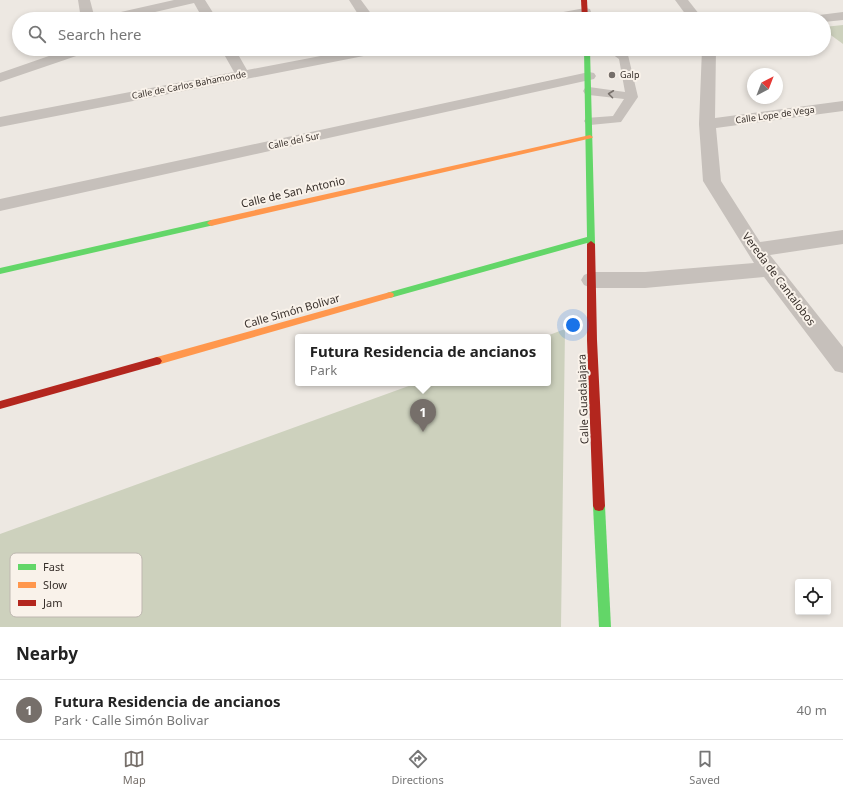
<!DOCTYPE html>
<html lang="en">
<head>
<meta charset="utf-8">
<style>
	:root { --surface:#fff; --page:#f2f2f2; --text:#222; --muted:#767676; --line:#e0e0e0; --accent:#766f6a }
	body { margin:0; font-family:"Noto Sans",sans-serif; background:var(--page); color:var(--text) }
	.controls { position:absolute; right:12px; bottom:12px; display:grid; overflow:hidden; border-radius:4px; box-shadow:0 2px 6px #0003 }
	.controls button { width:36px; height:36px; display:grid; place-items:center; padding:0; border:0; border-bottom:1px solid var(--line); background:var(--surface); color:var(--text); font:20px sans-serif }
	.compass { position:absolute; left:747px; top:68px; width:36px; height:36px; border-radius:50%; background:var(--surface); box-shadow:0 2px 6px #0003; rotate:42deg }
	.you { position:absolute; left:573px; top:325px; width:14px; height:14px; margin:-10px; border:3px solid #fff; border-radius:50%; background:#1a73e8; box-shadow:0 0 0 6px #1a73e833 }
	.badge { display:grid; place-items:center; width:26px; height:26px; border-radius:50%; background:var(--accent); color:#fff; font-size:13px; font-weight:700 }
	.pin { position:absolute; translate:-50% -33px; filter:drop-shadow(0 1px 2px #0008) }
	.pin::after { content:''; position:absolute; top:21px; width:14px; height:12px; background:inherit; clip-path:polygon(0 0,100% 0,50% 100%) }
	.popup { position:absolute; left:295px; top:334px; width:256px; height:52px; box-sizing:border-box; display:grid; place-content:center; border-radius:4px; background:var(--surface); filter:drop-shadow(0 1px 3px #0005); font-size:13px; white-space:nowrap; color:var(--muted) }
	.popup b { font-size:15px; color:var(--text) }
	.popup::after { content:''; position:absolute; left:50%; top:100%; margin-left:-8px; border:8px solid transparent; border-top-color:var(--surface) }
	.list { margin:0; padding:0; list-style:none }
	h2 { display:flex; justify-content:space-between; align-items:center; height:52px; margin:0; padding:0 16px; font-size:17px }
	h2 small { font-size:13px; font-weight:400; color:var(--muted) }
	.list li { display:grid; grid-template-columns:26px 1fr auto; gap:12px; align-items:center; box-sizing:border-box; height:60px; padding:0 16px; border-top:1px solid var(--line) }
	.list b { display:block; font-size:15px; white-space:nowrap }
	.list p { margin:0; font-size:13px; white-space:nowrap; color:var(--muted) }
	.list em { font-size:13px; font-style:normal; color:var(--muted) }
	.icon { flex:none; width:22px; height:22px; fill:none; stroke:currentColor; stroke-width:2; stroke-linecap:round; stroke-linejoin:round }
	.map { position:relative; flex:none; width:843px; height:627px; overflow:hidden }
	.search { position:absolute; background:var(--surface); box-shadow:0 2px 6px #0003; left:12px; right:12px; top:12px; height:44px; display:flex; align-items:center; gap:10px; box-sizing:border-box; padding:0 14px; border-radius:22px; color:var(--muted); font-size:15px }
	.sheet { height:112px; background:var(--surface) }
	nav { display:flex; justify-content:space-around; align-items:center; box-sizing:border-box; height:56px; border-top:1px solid var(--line); background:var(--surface); font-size:11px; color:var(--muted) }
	nav a { display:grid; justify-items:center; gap:2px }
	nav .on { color:var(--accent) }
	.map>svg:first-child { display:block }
	.green { fill:#cdd1bd }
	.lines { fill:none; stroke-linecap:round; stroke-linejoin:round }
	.lane { fill:#c6c0bb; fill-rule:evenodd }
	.street { fill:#c6c0bb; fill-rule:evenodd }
	.fast { fill:#63d668; fill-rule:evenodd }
	.slow { fill:#ff974d; fill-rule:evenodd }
	.jam { fill:#b3261e; fill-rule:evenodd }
	.oneway { stroke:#77706b }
	.poi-dot { fill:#766f6a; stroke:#f9f2ea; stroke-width:1.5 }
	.labels { text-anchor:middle; stroke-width:4; stroke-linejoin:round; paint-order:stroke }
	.far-poi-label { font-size:9px; fill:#362e29; stroke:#f9f2ea; text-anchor:start }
	.far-street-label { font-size:9px; fill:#362e29; stroke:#f9f2ea }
	.street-label { font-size:11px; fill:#362e29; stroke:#f9f2ea }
	.key { fill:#f9f2ea; stroke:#beb7b0; stroke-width:1 }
	.key-label { font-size:11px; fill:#362e29 }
</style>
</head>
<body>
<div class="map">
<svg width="843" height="627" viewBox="0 0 843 627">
	<rect width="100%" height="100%" fill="#ede8e2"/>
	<g class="green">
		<path d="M843,25v19l-19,-14v-3z"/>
		<path d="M565,329l-4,298h-561v-93l417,-151h131v-46h-4z"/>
	</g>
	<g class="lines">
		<path class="lane" d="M605,49h13l10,6 10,42 -17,25 -31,3 -4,-1 -2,-3 2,-3 27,-2 11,-17 -35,-4 -4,-1 -2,-3 2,-3 4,-1 36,5 -6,-33z"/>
		<g class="street">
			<path d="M78,0h12l5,19h-14z"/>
			<path d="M174,0h31l12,19h-14l-9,-16 -69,16h-24l2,-3z"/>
			<path d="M349,0h12l14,19h-14z"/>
			<path d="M675,0h13l15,19h-14z"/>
			<path d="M585,8l5,1 1,3 -1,3 -22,4h-28l2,-3 5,-1z"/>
			<path d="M843,12v8l-19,2v-3h-15l2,-3z"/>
			<path d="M69,49h21l-2,3 -88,30v-9z"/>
			<path d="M221,49h14l12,21 110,-21h29l-2,3 -5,1 -379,74v-10l234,-45z"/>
			<path d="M702,49h14l-1,69 128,-17v10l-127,17 5,53 39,61 83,-12v14l-73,11 73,92v26l-8,-2 -71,-94 -119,11h-54l-7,-3 -3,-5 3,-5 7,-3h54l109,-9 -51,-82 -4,-57z"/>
			<path d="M589,72l5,1 2,3 -2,3 -594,132v-12z"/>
		</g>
		<g class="fast">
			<path d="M584,49h6l5,195 -1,2h-6l-1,-3 -197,55 -3,-1 -1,-2 1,-2 3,-1 197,-55z"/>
			<path d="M211,220l3,1 1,2 -1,2 -214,49v-6z"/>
			<path d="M599,501l4,1 2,4 6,121h-12l-6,-121 2,-4z"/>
		</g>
		<g class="slow">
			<path d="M590,135l3,2 -1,1 -381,88 -4,-3 4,-3z"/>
			<path d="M390,292l3,1 1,2 -1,2 -236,68 -3,-1 -2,-3 2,-3 3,-1z"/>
		</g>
		<g class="jam">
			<path d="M581,0h6l1,19h-6z"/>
			<path d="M591,241l4,3 2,96 8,166 -2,4 -4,1 -4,-1 -2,-4 -6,-166v-96z"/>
			<path d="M157,357l3,1 2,3 -2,3 -160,45v-8z"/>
		</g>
	</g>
	<defs><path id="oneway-chevron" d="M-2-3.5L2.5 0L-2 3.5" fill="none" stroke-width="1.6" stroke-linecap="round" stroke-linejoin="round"/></defs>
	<use class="oneway" href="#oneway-chevron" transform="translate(611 94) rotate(-173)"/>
	<circle class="poi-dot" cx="612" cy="75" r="4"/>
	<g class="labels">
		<g class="far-poi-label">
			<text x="620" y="78">Galp</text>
		</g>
		<g class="far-street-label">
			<text transform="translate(189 85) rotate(-11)" y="3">Calle de Carlos Bahamonde</text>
			<text transform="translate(775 115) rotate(-8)" y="3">Calle Lope de Vega</text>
			<text transform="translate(294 141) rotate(-12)" y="3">Calle del Sur</text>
		</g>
		<g class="street-label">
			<text transform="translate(293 192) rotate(-13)" y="4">Calle de San Antonio</text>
			<text transform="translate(779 279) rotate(53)" y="4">Vereda de Cantalobos</text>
			<text transform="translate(292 311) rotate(-16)" y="4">Calle Simón Bolivar</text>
			<text transform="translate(583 399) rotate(-92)" y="4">Calle Guadalajara</text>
		</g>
	</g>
	<rect x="10" y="553" width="132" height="64" rx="6" class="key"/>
	<rect x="18" y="564" width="18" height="6" fill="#63d668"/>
	<rect x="18" y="582" width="18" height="6" fill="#ff974d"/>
	<rect x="18" y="600" width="18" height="6" fill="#b3261e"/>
	<g class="key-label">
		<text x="43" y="571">Fast</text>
		<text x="43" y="589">Slow</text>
		<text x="43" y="607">Jam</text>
	</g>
</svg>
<div class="controls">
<button><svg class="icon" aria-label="locate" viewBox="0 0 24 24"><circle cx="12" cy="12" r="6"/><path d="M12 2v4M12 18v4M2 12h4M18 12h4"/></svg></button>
</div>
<svg class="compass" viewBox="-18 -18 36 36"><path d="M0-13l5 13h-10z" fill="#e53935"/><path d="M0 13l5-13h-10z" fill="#767676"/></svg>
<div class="you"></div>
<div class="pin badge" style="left:423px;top:432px">1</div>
<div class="popup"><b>Futura Residencia de ancianos</b>Park</div>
<div class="search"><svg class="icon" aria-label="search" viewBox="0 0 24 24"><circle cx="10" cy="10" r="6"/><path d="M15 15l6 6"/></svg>Search here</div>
</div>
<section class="sheet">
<h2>Nearby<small></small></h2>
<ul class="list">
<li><span class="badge">1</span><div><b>Futura Residencia de ancianos</b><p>Park · Calle Simón Bolivar</p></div><em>40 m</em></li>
</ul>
</section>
<nav>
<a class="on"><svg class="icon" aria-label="map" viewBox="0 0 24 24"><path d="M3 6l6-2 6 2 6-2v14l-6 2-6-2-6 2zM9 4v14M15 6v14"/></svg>Map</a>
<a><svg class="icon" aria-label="directions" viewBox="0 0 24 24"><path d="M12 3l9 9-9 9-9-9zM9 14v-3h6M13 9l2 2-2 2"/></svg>Directions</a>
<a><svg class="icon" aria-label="saved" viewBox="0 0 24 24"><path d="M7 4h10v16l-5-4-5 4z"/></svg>Saved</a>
</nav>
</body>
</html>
